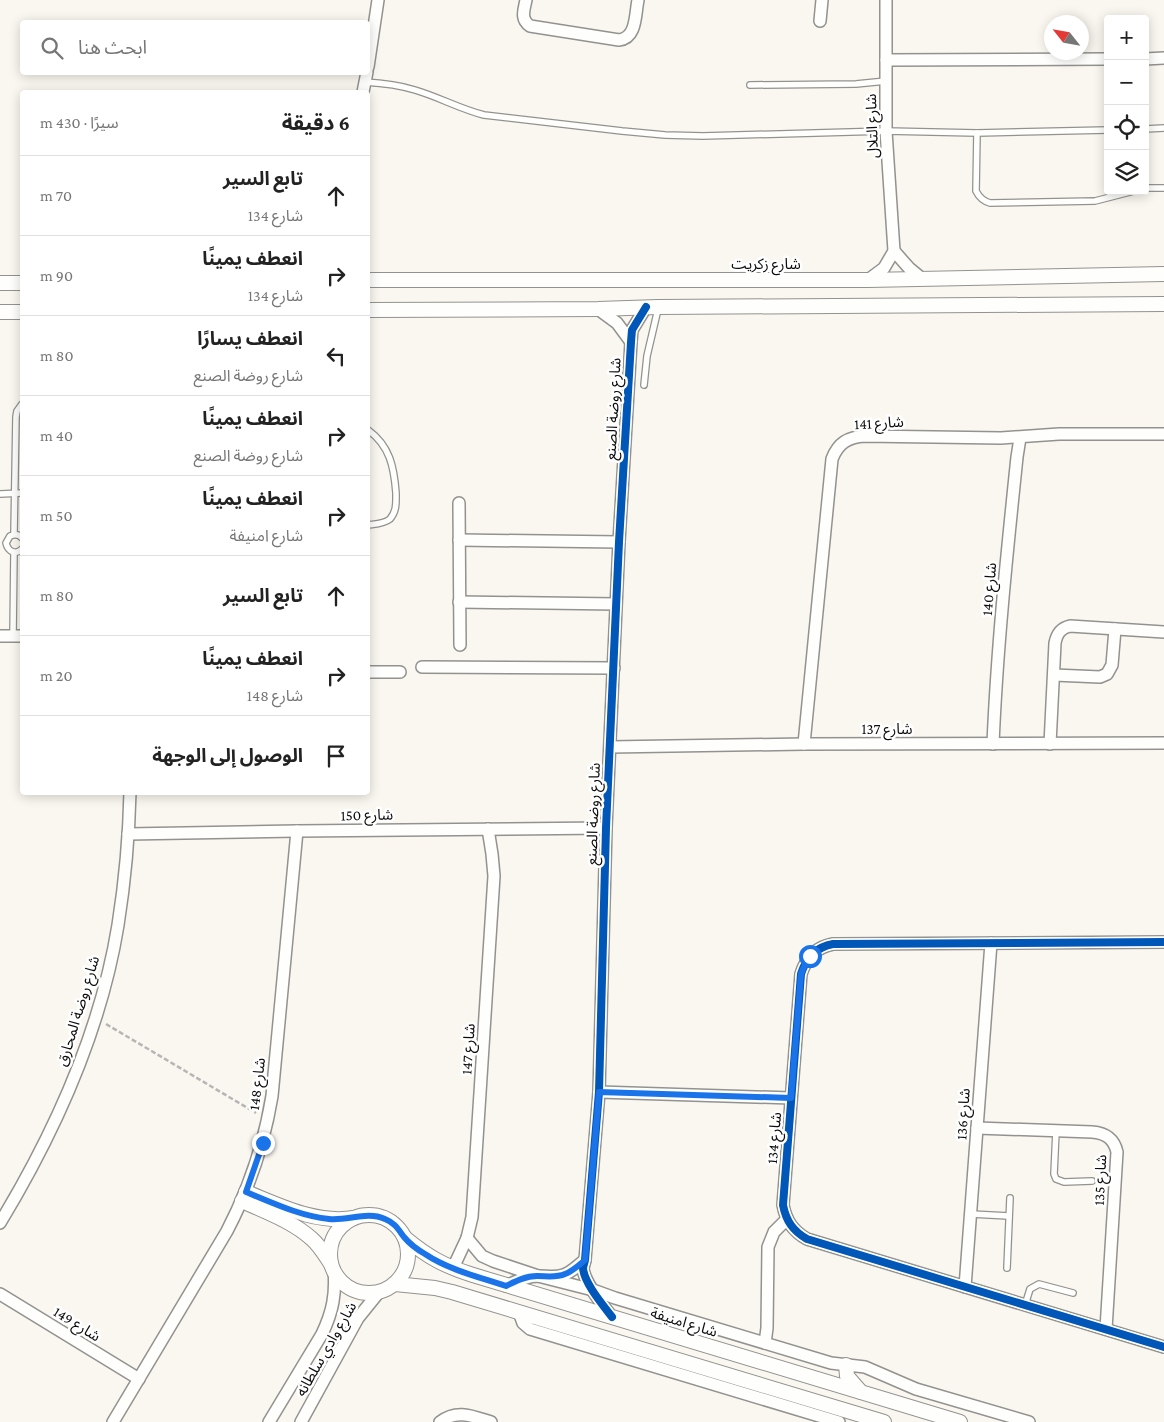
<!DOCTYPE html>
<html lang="ar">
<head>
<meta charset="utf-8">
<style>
	:root { --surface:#fff; --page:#f2f2f2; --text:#222; --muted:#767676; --line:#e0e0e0 }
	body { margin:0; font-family:"Crimson Pro","Noto Sans Arabic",serif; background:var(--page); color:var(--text); direction:rtl }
	.controls { position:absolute; right:15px; top:15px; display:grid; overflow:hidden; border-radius:5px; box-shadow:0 2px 12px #0003 }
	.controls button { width:45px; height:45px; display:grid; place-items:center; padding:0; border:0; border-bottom:1px solid var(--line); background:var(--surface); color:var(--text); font:25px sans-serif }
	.compass { position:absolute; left:1044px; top:15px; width:45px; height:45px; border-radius:50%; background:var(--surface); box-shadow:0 2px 12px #0003; rotate:301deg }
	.stop { position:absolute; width:15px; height:15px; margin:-11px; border:4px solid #1a73e8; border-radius:50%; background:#fff }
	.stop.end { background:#1a73e8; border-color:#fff; box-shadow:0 1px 5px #0008 }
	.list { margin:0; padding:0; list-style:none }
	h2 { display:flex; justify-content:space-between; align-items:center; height:65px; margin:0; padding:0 20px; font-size:21px }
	h2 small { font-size:16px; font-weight:400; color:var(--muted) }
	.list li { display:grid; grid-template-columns:32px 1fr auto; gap:15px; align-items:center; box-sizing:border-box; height:80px; padding:0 20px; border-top:1px solid var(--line) }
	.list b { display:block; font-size:19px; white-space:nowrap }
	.list p { margin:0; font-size:16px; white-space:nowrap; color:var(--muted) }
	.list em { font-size:16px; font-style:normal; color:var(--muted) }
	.icon { flex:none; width:28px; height:28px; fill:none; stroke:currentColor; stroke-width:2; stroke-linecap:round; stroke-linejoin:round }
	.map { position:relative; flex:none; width:1164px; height:1422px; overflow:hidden; direction:ltr }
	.search { position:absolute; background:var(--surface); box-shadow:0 2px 12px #0003; left:20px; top:20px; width:350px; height:55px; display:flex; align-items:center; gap:12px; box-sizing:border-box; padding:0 18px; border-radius:5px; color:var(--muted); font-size:19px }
	.panel { position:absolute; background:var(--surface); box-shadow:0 2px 12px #0003; left:20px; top:90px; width:350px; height:705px; border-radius:5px; direction:rtl }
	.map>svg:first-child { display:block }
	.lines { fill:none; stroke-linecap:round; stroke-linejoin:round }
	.service-casing { stroke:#93928f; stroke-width:8 }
	.minor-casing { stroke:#93928f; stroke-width:14 }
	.tertiary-casing { stroke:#93928f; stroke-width:16 }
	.path { stroke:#b7b6b5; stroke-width:2.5; stroke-dasharray:5 2.5; stroke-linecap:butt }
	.service { stroke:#fefefd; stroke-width:5.5 }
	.minor { stroke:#fefefd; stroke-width:11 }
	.tertiary { stroke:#fefefd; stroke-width:14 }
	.cycleway-casing { stroke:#fff; stroke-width:11 }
	.cycleway { stroke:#0057b8; stroke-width:8 }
	.route { stroke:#1a73e8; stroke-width:6 }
	.labels { text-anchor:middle; stroke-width:5; stroke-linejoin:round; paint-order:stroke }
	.street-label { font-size:15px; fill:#0c0c0c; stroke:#fff }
</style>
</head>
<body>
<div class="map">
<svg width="1164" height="1422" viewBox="0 0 1164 1422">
	<rect width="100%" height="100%" fill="#faf7f0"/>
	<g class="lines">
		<defs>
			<g id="service">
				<path d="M365,82c17,1 34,3 50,8 24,7 45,19 69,25l138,16 43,4 38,1 183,-5 91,2 131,-3"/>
				<path d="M750,85l106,-1 30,-3"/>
				<path d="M1145,129l19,-1"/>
				<path d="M977,133l-1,58c3,6 7,10 14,12l105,-2 39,-10"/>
				<path d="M1145,188h19"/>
				<path d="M644,385l3,-29 11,-47"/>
				<path d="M368,430c22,16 26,37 28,63 0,9 1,18 -6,26 -6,5 -15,5 -22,6"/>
				<path d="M0,494l22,-1"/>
				<path d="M14,534l2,-117 1,-6 5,-7"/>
				<path d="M22,538c-3,-4 -7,-4 -12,-2l-4,7c2,9 10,12 16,6"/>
				<path d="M13,636l1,-83"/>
				<path d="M1056,1131l-2,43 2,5 8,3 28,-1"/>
				<path d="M971,1214l38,2"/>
				<path d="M1007,1268l3,-70"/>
				<path d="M1025,1305l5,-16 9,-5 34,9"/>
			</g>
			<g id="minor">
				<path d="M526,0c-2,10 -6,19 4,26l89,14c18,-2 16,-26 19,-40"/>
				<path d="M820,21l2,-21"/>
				<path d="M1145,59l19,-1"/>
				<path d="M886,60l222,-1"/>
				<path d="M368,67l10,-67"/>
				<path d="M363,92l4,-20"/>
				<path d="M894,251l15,17 12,10"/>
				<path d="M868,280l16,-12 10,-17 -8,-120v-131"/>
				<path d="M598,309l19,14 14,19"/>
				<path d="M459,503l1,142"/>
				<path d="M459,540l160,2"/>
				<path d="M459,602l157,2"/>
				<path d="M0,636h22"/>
				<path d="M422,667l192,1"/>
				<path d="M368,672h32"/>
				<path d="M1054,675l46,2 7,-3 5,-9 3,-36"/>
				<path d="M804,744l28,-285c6,-16 16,-22 33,-23l136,2 58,-4h105"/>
				<path d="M993,744c4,-96 14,-191 24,-287l3,-19"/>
				<path d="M1050,744l5,-101c2,-10 6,-15 15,-17l94,6"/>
				<path d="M610,747l194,-3 360,-1"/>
				<path d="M128,834l169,-3 309,-3"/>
				<path d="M1164,942l-331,2c-17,3 -27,14 -32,30l-18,231c3,16 10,26 24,34l357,108"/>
				<path d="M599,1092l192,6"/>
				<path d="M977,1128l115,4c14,1 22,7 25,20l-11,177"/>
				<path d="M0,1223c55,-91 101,-193 118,-298 7,-44 11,-89 12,-133"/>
				<path d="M467,1238l15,18 11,5 45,15 55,14 22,8 216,65 34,4 51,22 113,33"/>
				<path d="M453,1268l14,-30 5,-21 22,-341 -2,-22 -4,-25"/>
				<path d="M506,1286c11,-5 21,-10 34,-10 7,0 15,2 23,-1 8,-2 15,-10 22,-15"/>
				<path d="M965,1287l26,-344"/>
				<path d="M0,1294l139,85"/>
				<path d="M519,1312l4,11 7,6 309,93"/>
				<path d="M612,1317c-9,-12 -28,-34 -29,-49 0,-1 2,-7 2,-8l14,-168 7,-264 13,-286 12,-200 1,-12 14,-23"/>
				<path d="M765,1343l2,-15 1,-81 6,-15 13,-13"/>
				<path d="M113,1422l114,-191c23,-44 37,-87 45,-135l25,-265"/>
				<path d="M269,1422l53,-88c11,-23 14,-40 12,-65"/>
				<path d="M301,1422l57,-104 21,-26"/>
				<path d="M440,1422c17,-13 32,-6 51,0"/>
			</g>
			<g id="tertiary">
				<path d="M368,280h500l296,-6"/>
				<path d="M0,283h22"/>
				<path d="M368,310l230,-1 60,-2 506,-3"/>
				<path d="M0,312h22"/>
				<path d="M246,1192c35,14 70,32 108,26"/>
				<path d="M242,1201c24,11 50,20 70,38 8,7 13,16 19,25"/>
				<circle cx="369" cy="1254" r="39"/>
				<path d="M405,1238c23,19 39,28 68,37l487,147"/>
				<path d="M395,1284l40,4 17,4 432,130"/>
				<path d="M846,1365l1,11 14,16"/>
			</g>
		</defs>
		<use href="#service" class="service-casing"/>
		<use href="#minor" class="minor-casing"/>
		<use href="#tertiary" class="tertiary-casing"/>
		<path class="path" d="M106,1024l150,89"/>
		<use href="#service" class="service"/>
		<use href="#minor" class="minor"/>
		<use href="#tertiary" class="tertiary"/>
		<defs>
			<g id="cycleway">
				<path d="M1164,942l-331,2c-17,3 -27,14 -32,30l-18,231c3,16 10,26 24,34l357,108"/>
				<path d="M612,1317c-9,-12 -28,-34 -29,-49 0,-1 2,-7 2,-8l14,-168 7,-264 13,-286 12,-200 1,-12 14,-23"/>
			</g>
		</defs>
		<use href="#cycleway" class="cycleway-casing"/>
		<use href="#cycleway" class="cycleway"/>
	</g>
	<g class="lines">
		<path class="route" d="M263,1143l-17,49c27,11 54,24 83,27 19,2 38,-8 56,0 10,4 13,10 19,18 5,6 14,13 21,17 24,16 54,23 81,32 10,-5 20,-10 31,-10 10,0 19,2 28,-2 8,-3 14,-9 20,-14l14,-168 192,6 10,-124 5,-12 4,-6"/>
	</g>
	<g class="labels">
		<g class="street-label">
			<text transform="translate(872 126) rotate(-92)" y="5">شارع التلال</text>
			<text x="766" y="269">شارع زكريت</text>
			<text transform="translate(613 409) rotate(-87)" y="5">شارع روضة الصنع</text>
			<text transform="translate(879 423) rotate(-3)" y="5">شارع 141</text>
			<text transform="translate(989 589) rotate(-85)" y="5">شارع 140</text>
			<text x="887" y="734">شارع 137</text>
			<text transform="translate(593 814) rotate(-88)" y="5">شارع روضة الصنع</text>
			<text transform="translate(367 815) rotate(-1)" y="5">شارع 150</text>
			<text transform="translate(78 1011) rotate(-73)" y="5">شارع روضة المحارق</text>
			<text transform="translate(468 1049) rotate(-86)" y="5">شارع 147</text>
			<text transform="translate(257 1084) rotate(-83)" y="5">شارع 148</text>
			<text transform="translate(963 1114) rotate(-86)" y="5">شارع 136</text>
			<text transform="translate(774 1138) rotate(-85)" y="5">شارع 134</text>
			<text transform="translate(1100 1180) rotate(-87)" y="5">شارع 135</text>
			<text transform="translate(684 1322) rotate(17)" y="5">شارع امنيفة</text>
			<text transform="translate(77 1324) rotate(32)" y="5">شارع 149</text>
			<text transform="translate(326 1349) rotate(-60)" y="5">شارع وادي سلطانه</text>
		</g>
	</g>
</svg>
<div class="controls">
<button>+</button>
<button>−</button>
<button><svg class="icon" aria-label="locate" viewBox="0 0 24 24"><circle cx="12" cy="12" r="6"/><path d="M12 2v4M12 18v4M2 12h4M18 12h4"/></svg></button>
<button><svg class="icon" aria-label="layers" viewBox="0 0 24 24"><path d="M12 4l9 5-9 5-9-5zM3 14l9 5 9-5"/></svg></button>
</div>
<svg class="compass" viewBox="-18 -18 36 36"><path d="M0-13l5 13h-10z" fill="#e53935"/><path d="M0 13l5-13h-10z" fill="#767676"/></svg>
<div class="stop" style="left:810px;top:956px"></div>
<div class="stop end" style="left:263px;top:1143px"></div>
<div class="search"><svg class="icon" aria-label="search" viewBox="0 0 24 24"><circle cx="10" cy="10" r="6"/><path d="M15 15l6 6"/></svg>ابحث هنا</div>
<section class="panel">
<h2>6 دقيقة<small>سيرًا · 430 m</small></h2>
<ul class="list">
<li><svg class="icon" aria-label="ahead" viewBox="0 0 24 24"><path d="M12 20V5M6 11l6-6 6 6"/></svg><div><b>تابع السير</b><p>شارع 134</p></div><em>70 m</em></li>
<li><svg class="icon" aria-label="right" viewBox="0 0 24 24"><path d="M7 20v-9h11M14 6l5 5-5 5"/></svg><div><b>انعطف يمينًا</b><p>شارع 134</p></div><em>90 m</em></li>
<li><svg class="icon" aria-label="left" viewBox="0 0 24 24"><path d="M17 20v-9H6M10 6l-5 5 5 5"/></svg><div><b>انعطف يسارًا</b><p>شارع روضة الصنع</p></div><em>80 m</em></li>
<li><svg class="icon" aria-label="right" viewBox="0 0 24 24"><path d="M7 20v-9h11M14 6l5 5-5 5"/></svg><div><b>انعطف يمينًا</b><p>شارع روضة الصنع</p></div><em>40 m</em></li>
<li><svg class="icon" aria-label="right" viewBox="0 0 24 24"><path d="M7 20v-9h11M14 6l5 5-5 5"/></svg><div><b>انعطف يمينًا</b><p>شارع امنيفة</p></div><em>50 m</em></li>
<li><svg class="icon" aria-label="ahead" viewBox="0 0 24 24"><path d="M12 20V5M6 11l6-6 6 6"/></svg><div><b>تابع السير</b></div><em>80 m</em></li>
<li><svg class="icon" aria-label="right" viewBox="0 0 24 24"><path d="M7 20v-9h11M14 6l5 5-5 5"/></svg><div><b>انعطف يمينًا</b><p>شارع 148</p></div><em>20 m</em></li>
<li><svg class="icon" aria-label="arrive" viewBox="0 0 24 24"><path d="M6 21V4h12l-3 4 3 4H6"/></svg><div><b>الوصول إلى الوجهة</b></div></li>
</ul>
</section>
</div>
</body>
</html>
